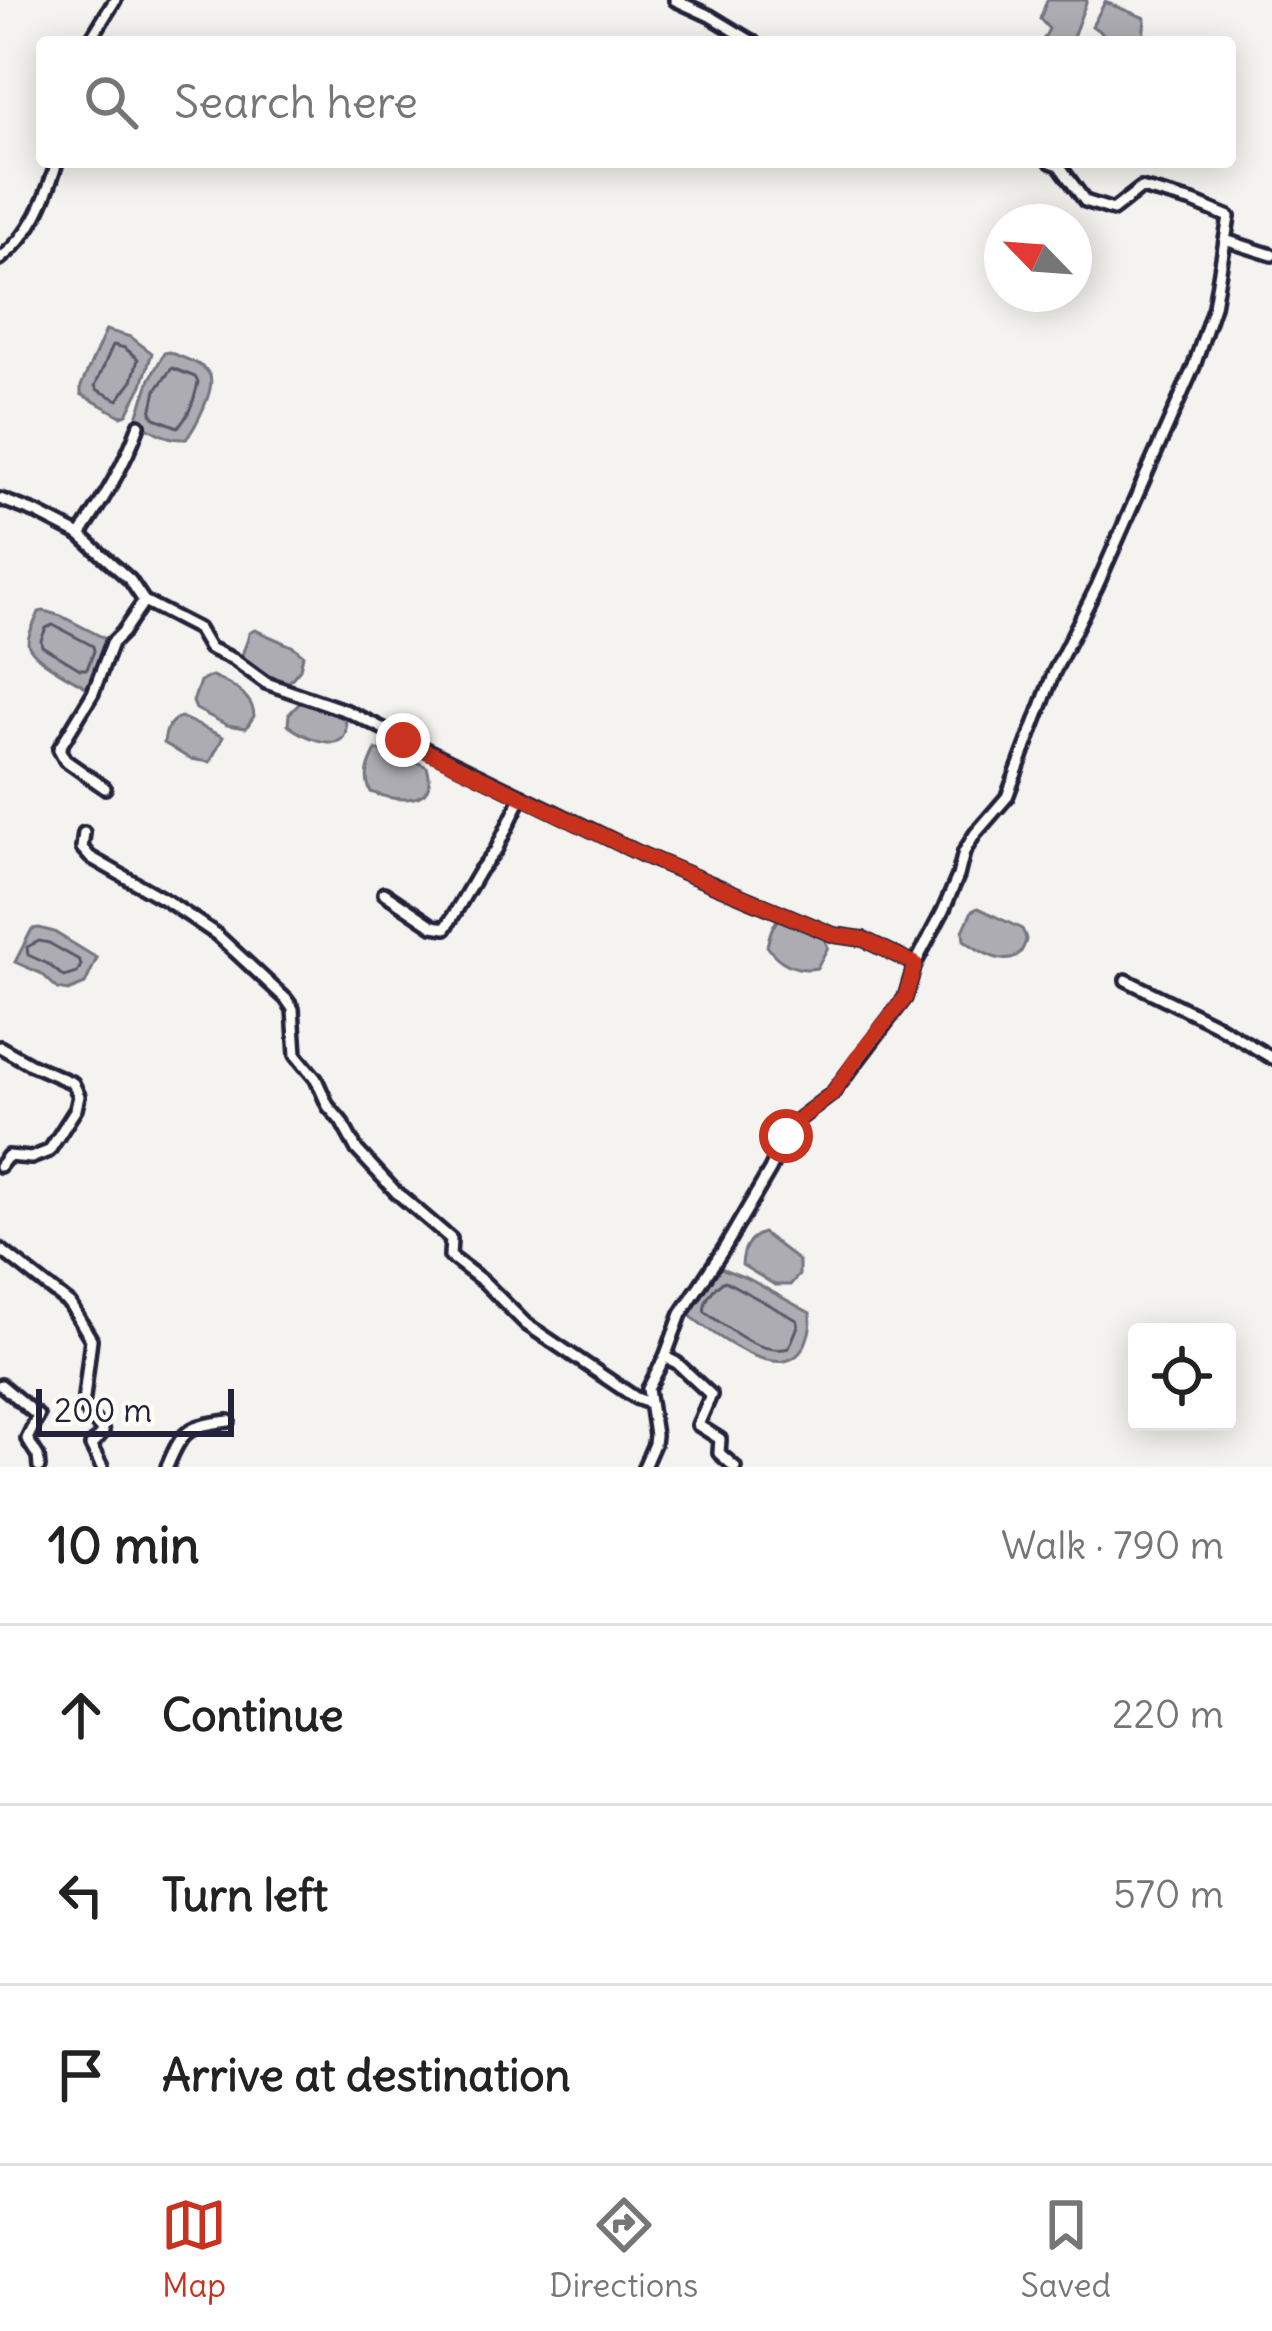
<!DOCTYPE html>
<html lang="en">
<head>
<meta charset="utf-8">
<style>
	:root { --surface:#fff; --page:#f6f6f6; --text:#222; --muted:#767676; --line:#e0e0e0; --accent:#c8321e }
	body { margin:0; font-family:Delius,sans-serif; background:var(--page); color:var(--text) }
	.controls { position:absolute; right:36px; bottom:36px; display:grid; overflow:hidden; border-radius:12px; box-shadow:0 6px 30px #0003 }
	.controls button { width:108px; height:108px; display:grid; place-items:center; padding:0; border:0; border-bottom:3px solid var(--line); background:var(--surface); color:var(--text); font:60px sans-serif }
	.compass { position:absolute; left:984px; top:204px; width:108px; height:108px; border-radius:50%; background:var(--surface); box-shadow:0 6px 30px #0003; rotate:295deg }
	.scale { position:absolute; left:36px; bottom:30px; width:198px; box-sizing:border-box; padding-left:12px; border:6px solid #22223b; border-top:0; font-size:33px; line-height:42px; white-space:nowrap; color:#22223b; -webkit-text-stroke:9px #fdfcf7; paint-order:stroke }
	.stop { position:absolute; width:36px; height:36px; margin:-27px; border:9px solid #c8321e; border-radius:50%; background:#fff }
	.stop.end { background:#c8321e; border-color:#fff; box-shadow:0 3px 12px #0008 }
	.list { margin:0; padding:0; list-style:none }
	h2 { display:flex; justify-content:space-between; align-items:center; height:156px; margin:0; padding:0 48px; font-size:51px }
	h2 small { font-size:39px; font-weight:400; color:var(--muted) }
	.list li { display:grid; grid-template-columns:78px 1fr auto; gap:36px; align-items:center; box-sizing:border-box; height:180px; padding:0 48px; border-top:3px solid var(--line) }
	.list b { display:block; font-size:45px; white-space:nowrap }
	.list em { font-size:39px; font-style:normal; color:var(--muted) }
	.icon { flex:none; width:66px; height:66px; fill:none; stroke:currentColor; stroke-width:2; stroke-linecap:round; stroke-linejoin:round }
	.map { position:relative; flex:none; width:1272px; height:1467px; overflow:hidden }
	.search { position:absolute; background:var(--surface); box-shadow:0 6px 30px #0003; left:36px; right:36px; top:36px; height:132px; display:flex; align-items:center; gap:30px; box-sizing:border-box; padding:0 42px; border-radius:12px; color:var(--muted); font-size:45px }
	.sheet { height:696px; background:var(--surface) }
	nav { display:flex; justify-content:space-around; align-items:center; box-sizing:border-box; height:168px; border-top:3px solid var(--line); background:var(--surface); font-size:33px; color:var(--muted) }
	nav a { display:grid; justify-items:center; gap:6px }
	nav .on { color:var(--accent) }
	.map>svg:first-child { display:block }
	.water { fill:#acacb2; stroke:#757582; stroke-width:3 }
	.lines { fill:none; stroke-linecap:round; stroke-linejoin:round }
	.shore { stroke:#59596b; stroke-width:3 }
	.minor-casing { stroke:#22223b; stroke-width:18 }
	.minor { stroke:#fdfcf7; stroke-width:9 }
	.route { stroke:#c8321e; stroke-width:15 }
</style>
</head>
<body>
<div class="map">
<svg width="1272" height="1467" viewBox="0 0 1272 1467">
	<rect width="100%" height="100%" fill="#f4f3ef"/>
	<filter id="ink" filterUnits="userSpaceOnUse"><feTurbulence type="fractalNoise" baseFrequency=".00833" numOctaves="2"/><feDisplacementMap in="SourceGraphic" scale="24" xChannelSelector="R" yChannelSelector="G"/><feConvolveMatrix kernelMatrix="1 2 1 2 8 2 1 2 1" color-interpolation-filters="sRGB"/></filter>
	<g filter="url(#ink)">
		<g class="water">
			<path d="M1047,0h40l-16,42h-29l7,-13 -9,-10z"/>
			<path d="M1105,2l40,16 -2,21c-20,9 -35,-1 -51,-13z"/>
			<path d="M106,330l25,7 21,16 -10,32 -15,29 -6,2 -40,-22v-8z"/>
			<path d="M169,352c11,5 37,12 41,24 5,14 -15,52 -24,63 -17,1 -39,-8 -49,-22l13,-38 14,-26z"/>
			<path d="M44,611l17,5 43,22 3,11 -15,39 -8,-2c-13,-8 -56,-29 -56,-44 0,-9 8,-22 11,-30z"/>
			<path d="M255,630l39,17 9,8 -3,14 -11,13 -23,-7 -22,-11 -3,-5c2,-10 7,-16 8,-26z"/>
			<path d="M212,676c17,7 42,20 42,40l-8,12 -19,-3 -31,-16 -3,-7 7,-21z"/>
			<path d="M300,703h9l35,12c13,44 -38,25 -56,10l1,-11z"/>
			<path d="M181,717l42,20 -13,25 -20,-3 -26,-16c1,-11 5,-23 17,-26z"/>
			<path d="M376,750l25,5 26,12c13,41 -32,34 -56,25 -8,-15 -2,-28 5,-42z"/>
			<path d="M978,908l44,21c4,9 6,9 1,19 -11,25 -44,3 -59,-8l-1,-9 9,-20z"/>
			<path d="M781,917l41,18 6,12 -11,21c-20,4 -39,-5 -50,-22 3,-12 4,-21 14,-29z"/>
			<path d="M39,928l15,4 43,26 -12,26 -17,7 -10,-2 -16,-15 -27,-12 17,-33z"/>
			<path d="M763,1233l36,28v14l-9,10h-15l-33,-20c1,-15 5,-27 21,-32z"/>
			<path d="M718,1267l31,12 61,34c2,11 0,18 -4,29 -19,49 -91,-7 -117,-27l-2,-4z"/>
		</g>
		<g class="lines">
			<g class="shore">
				<path d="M113,345l12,3 13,11 -6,22 -14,19 -20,-10 -3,-4z"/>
				<path d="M172,368l23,9 3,5c-3,15 -9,35 -20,45l-23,-9 -4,-5 5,-23z"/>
				<path d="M53,625l40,21 1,5 -7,18h-7l-38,-23 -1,-6 5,-12z"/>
				<path d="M39,941l10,2 30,17 2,5 -4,8 -13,4 -16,-13 -20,-9 -1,-8z"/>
				<path d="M725,1281l72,39 1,6 -9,22c-29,8 -60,-20 -84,-36 -3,-9 10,-28 20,-31z"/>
			</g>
			<defs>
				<g id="minor">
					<path d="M675,0l35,16 43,26"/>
					<path d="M89,42l26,-42"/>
					<path d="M1225,240l47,15"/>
					<path d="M0,259c33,-26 45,-58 57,-97"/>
					<path d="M0,499l37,14 43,22 50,45 14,21 54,28 11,19 24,11 33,24 81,28 298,145 189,79 29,4 52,25"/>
					<path d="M80,535c23,-35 45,-70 59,-110"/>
					<path d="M105,788l-40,-28 -6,-11 34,-56 19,-50 11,-11 21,-31"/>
					<path d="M84,833l-2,15 8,9 77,44 49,33 70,65 7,10 3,46 20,24 12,27 13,15 16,29 39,42 55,47 -1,17 34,26 42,42 110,74 13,5"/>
					<path d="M384,893l49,33 13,2 34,-58 16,-20 26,-54"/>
					<path d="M1126,980l89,44 57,34"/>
					<path d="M0,1047l32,18 41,18 6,13 -3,13 -27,42 -18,7 -23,-2 -8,10"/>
					<path d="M0,1249l70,55 21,35 -8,67 20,26 -12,14 11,21"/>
					<path d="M665,1357l12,6 34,32 -13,30 22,14 -1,14 16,14"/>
					<path d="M1,1385l37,31 -11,23 11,17 1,11"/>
					<path d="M167,1467c16,-39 22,-41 62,-46"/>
					<path d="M644,1467l10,-23 1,-9 -7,-46 17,-32 16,-43 44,-67 45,-77 16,-34 13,-17 33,-25 73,-96 10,-34 28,-53 15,-35 6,-24 11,-18 32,-37 47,-125 43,-86 97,-220 20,-60 15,-89 -36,-15 -52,-14 -28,22 -28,-9 -26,-36 -8,-3"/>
				</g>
			</defs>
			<use href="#minor" class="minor-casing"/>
			<use href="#minor" class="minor"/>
		</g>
	</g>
	<g class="lines" filter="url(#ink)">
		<path class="route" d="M403,740l242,116 189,79 29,4 52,25 -10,34 -46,57 -27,39 -33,25 -13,17"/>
	</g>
</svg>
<div class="controls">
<button><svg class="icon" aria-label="locate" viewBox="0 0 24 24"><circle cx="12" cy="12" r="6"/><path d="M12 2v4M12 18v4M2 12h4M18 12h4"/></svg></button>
</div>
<svg class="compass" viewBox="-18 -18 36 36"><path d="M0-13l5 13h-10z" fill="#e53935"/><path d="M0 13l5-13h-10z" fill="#767676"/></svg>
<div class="scale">200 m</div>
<div class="stop" style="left:786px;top:1136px"></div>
<div class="stop end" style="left:403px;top:740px"></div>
<div class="search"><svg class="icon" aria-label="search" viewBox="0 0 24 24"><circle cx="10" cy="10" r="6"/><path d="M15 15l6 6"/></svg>Search here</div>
</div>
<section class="sheet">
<h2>10 min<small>Walk · 790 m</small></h2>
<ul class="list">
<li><svg class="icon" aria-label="ahead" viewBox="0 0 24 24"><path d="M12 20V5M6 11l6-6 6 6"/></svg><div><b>Continue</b></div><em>220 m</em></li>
<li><svg class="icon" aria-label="left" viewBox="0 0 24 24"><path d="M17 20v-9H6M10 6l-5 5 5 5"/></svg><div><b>Turn left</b></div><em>570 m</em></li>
<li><svg class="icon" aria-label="arrive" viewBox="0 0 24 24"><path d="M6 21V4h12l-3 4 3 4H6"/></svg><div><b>Arrive at destination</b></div></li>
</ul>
</section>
<nav>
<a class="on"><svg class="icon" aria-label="map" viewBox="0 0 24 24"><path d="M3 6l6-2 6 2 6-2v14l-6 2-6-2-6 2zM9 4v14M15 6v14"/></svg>Map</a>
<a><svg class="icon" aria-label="directions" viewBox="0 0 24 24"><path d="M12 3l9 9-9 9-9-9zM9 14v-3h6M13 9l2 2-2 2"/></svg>Directions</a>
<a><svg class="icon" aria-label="saved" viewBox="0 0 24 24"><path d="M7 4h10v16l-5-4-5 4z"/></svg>Saved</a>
</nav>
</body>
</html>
